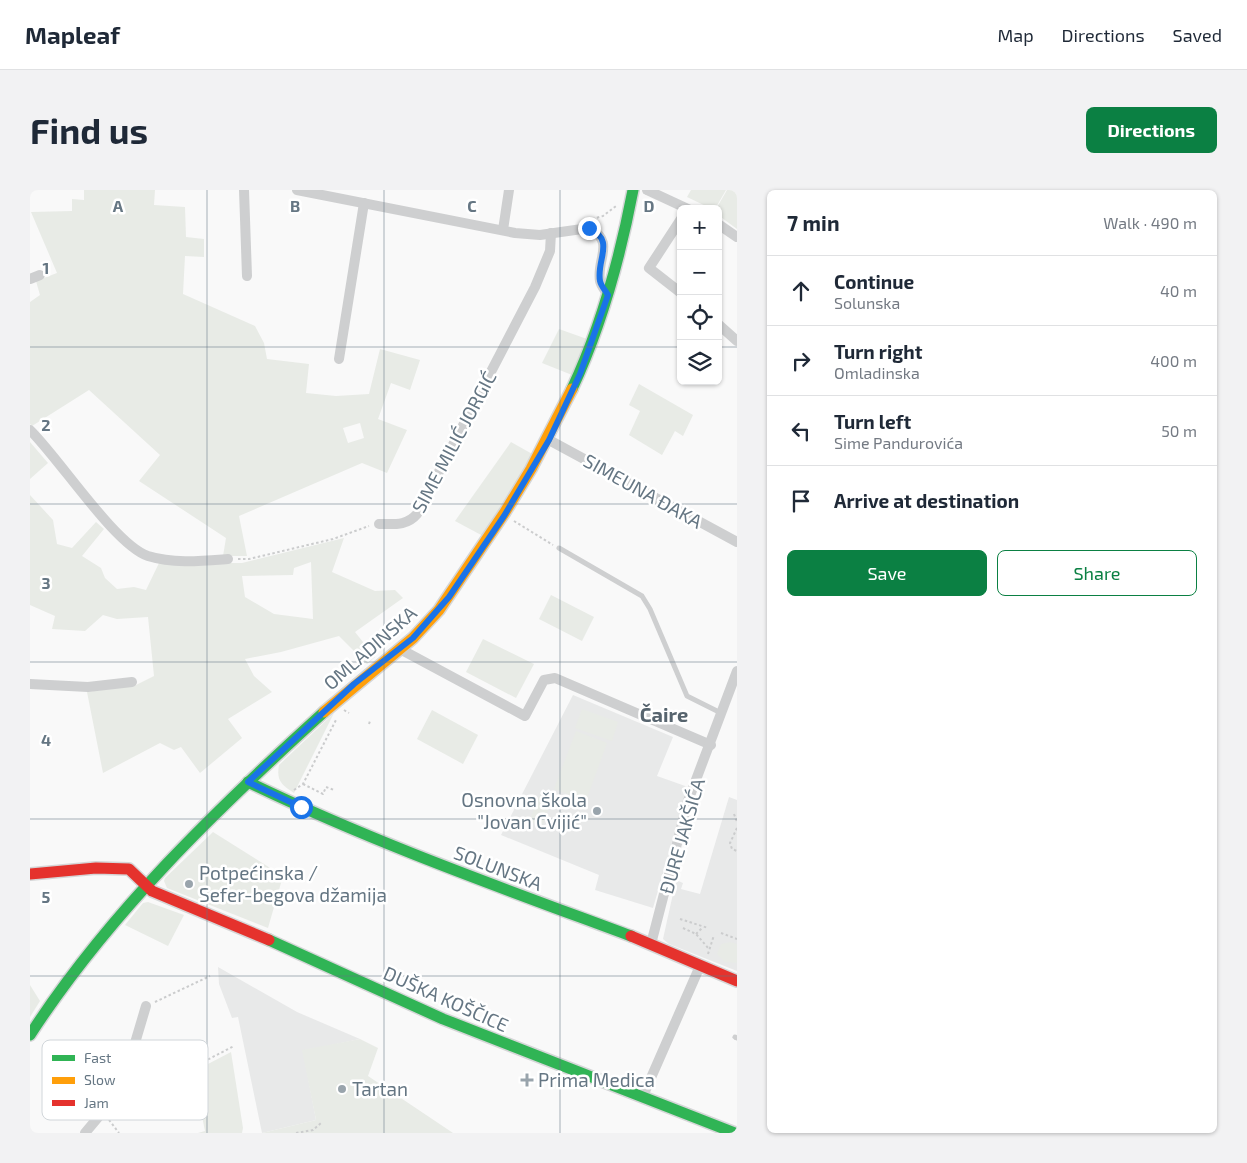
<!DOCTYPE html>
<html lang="en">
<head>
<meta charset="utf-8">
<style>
	:root { --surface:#fff; --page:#f2f2f3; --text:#1f2937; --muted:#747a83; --line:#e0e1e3; --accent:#0b8043 }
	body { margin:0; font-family:"Exo 2",sans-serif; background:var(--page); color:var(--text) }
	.controls { position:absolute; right:15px; top:15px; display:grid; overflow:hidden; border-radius:8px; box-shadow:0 1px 4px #0004 }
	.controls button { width:45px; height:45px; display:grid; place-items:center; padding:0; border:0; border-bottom:1px solid var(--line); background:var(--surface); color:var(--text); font:25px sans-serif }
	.stop { position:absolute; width:15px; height:15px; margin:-11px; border:4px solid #1a73e8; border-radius:50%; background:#fff }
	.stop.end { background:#1a73e8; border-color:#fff; box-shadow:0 1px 5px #0008 }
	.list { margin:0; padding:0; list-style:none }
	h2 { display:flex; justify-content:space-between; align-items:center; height:65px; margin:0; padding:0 20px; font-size:21px }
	h2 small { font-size:16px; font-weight:400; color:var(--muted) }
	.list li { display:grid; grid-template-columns:32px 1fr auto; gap:15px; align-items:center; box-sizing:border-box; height:70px; padding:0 20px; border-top:1px solid var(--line) }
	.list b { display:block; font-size:19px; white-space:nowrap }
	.list p { margin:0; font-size:16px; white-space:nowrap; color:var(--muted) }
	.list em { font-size:16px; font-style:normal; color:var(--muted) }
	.actions { display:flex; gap:10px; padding:15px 20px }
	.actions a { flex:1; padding:11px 0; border:1px solid var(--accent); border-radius:8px; text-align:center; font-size:18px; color:var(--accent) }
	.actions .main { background:var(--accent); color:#fff }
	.icon { flex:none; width:28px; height:28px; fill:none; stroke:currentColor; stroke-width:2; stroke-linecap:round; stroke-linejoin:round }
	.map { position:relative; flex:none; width:707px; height:943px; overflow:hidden; border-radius:8px }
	header { display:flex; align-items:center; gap:30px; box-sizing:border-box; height:70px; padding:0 25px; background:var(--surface); border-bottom:1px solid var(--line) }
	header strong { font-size:24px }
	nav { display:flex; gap:28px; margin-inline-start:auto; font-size:18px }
	.intro { display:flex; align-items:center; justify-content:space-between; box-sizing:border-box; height:120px; padding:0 30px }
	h1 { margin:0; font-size:35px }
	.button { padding:12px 22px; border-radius:8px; background:var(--accent); color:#fff; font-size:18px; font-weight:700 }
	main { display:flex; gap:30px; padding:0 30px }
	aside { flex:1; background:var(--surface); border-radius:8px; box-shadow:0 1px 4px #0004 }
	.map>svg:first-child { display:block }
	.built { fill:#e8e9e9 }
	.green { fill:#e8ebe6; fill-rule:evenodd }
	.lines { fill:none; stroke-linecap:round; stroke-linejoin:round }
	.fast-casing { stroke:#d5d6d7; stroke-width:14 }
	.slow-casing { stroke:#d5d6d7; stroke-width:14 }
	.jam-casing { stroke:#d5d6d7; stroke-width:14 }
	.path { stroke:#cbcccd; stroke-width:2; stroke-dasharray:2.5 2.5; stroke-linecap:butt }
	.lane { stroke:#cecfd0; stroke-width:5 }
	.street { stroke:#cecfd0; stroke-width:10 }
	.fast { stroke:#30b455; stroke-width:11 }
	.slow { stroke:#ff9f0a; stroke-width:11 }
	.jam { stroke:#e5322d; stroke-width:11 }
	.route { stroke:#1a73e8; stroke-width:6 }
	.grid { fill:none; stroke:#657683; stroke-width:1; stroke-opacity:0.55 }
	.poi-dot { fill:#99a4ac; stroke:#fff; stroke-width:2 }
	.labels { text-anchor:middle; stroke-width:5; stroke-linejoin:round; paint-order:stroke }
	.street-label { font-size:19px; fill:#657683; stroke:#fff }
	.poi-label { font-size:19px; fill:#657683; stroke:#fff; text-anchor:start }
	.neighbourhood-label { font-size:20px; font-weight:bold; fill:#57646e; stroke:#fff }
	.key { fill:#fff; stroke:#d1d6da; stroke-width:1 }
	.key-label { font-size:14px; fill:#657683 }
	.grid-label { font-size:16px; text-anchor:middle; font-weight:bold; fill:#657683; stroke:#fff; stroke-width:5; stroke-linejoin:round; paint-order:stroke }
</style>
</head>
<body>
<header>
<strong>Mapleaf</strong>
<nav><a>Map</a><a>Directions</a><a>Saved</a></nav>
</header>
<div class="intro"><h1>Find us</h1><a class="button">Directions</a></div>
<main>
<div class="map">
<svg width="707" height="943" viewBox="0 0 707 943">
	<rect width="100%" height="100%" fill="#f9f9f9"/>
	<g class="built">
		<path d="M543,505l100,42 -16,39 31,11 -35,121 -58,-18 4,-15 -98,-40z"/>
		<path d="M699,607l8,3v171l-68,-27 -6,-5 13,-59 7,3 -2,6 19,5z"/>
		<path d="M188,777l79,45 63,27 -57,12 13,69 -54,13 -24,-116 -6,1 -13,-34z"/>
	</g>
	<g class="green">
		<path d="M54,0h71l-1,15 31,2 1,30 18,2v18l-19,-1 -2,38 72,32 9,17 3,16 42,5 -3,29 30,3 33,-2 11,-45 40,11 -10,30 -19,-7 -13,36 29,11 -20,43 -25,-10 -123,53 8,40h-24l3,-18 -87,-57 21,-26 -71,-65 -57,36 -2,-2v-122l10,-7 -4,-14 21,-8 -26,-61 41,-1v-12l12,1zM330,233l4,15 -16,5 -5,-15z"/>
		<path d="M661,0h35l-11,19h-3l-25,-12z"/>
		<path d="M697,0h10v39l-19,-14v-6h-2z"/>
		<path d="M529,139l28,10 -15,36 -30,-12z"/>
		<path d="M609,194l54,31 -10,21 -8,-5 -13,24 -33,-20 11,-24 -11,-6z"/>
		<path d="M0,252l18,21 -18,16z"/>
		<path d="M481,252l23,13 -51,81 -28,-15z"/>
		<path d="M0,305l23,25 4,24 15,4 24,-26 8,7 -22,27 19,12 4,10 12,11 17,-2 12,3 13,-27h83l102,-25 -12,34 43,19 20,-1 8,8 -48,34 20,25 -8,7 -28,-28 -58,16 -36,7 9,17 18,16 -44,27 14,19 -42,35 -19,-26 -7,3 -14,-7 -57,30 -16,-81 49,-7 18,-9 -6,-59 -31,2 -14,-4 -18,16 -33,-2 3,-13 -25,-11zM281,372l2,57 -39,-5 -29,-17 -3,-21 51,-1 1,-7z"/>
		<path d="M521,405l43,22 -12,24 -43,-22z"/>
		<path d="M453,449l51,25 -18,34 -50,-26z"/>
		<path d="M552,519l36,13 -6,19 -37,-13z"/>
		<path d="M402,520l46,25 -15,29 -46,-25z"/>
		<path d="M304,523l-40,80c-12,-8 -18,-12 -15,-28z"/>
		<path d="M546,541l31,12 -21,58 -32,-12z"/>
		<path d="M510,605l12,5 -10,26 -13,-5z"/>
		<path d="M183,642l70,44 -15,52 -101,-40 -3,-7 1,-3z"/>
		<path d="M118,712l36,13 -16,31 -43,-21 18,-22z"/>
		<path d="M700,752l7,2v19l-12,-1 -8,-8 4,-10z"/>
		<path d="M0,795l10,16 -10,16z"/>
		<path d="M330,849l18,9 -10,28 85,57h-191l54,-13 -14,-70z"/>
		<path d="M201,862l12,76 -1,5h-44l7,-2 -10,-49 8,-8 5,-10z"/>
	</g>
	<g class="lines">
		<defs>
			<g id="fast">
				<path d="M542,199c30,-64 48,-131 61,-199"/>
				<path d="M218,592c124,60 254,106 383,154"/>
				<path d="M239,750l174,79 292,114"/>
				<path d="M0,845c79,-122 187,-226 294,-323"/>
			</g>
			<path id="slow" d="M294,522l89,-74 26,-28 66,-98 26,-43 41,-80"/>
			<g id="jam">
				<path d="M0,684l66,-6 33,1 23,22 117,49"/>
				<path d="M601,746l106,45"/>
			</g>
		</defs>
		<use href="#fast" class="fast-casing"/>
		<use href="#slow" class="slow-casing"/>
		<use href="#jam" class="jam-casing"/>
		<g class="path">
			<path d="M562,29l11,-3 13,-10"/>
			<path d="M484,331l39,24"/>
			<path d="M208,369h11l84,-20 36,-13"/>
			<path d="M314,520l5,3"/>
			<path d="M339,534l1,-3"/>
			<path d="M273,594l20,10 3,-7 8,3"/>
			<path d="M264,600l9,-6 34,-66"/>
			<path d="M704,624l3,8"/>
			<path d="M707,638l-7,15 2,6 5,2"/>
			<path d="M650,729l28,9"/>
			<path d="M653,738l13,6 13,15"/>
			<path d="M691,743l16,6"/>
			<path d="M666,744l7,-7"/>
			<path d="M678,764l6,-19"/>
			<path d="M125,812l55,-26"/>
			<path d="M168,886l7,-15 29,-15"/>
			<path d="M79,930l10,13"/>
			<path d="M266,943l17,-3 8,-7"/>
		</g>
		<g class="lane">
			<path d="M529,358l83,48 8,13 37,87 34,17"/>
			<path d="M705,847l2,1"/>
		</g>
		<g class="street">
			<path d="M214,0l3,86"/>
			<path d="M267,0l218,43 25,2 49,-7c27,14 7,31 11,53 1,5 5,9 8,14"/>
			<path d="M617,0l41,19"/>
			<path d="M651,29l-32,49 32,25"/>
			<path d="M688,34l19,13"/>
			<path d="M473,40l6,-40"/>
			<path d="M0,89l10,-4"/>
			<path d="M688,134l19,17"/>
			<path d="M309,169l25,-156"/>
			<path d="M0,240c29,28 85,115 118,126 26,8 54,5 80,3"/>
			<path d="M519,250l188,102"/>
			<path d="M349,334c15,0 28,2 38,-10l118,-227 15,-36 1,-18"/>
			<path d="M370,459l125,67 19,-36 11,-2 156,67"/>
			<path d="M0,494l58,3 44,-5"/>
			<path d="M621,754l37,-143 49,-130"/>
			<path d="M613,906l57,-130"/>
			<path d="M55,943l36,-43 25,-84"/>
		</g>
		<use href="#fast" class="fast"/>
		<use href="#slow" class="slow"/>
		<use href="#jam" class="jam"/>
	</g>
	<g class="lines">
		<path class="route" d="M271,617l-53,-25 106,-98 59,-46 36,-41 55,-81 45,-76 31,-66 28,-79c-3,-5 -7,-9 -8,-14 -4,-22 16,-40 -11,-53"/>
	</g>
	<path class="grid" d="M177,0v943M354,0v943M530,0v943M0,157h651M688,157h19M0,314h707M0,472h707M0,629h707M0,786h707"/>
	<g class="poi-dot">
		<circle cx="567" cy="621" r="5"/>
		<circle cx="159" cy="694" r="5"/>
		<path d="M494.5 882.5h5v5h5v5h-5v5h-5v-5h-5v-5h5z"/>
		<circle cx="312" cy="899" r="5"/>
	</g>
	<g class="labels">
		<g class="street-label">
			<text transform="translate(424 252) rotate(-62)" y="7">SIME MILIĆ JORGIĆ</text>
			<text transform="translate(613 301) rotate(29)" y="7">SIMEUNA ĐAKA</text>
			<text transform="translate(340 458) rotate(-41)" y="7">OMLADINSKA</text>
			<text transform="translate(652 646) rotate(-74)" y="7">ĐURE JAKŠIĆA</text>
			<text transform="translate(468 678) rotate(21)" y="7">SOLUNSKA</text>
			<text transform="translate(416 809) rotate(24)" y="7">DUŠKA KOŠČICE</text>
		</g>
		<g class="poi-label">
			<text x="557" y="617" text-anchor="end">Osnovna škola<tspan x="557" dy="22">"Jovan Cvijić"</tspan></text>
			<text x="169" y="690">Potpećinska /<tspan x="169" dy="22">Sefer-begova džamija</tspan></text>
			<text x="508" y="897">Prima Medica</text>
			<text x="322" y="906">Tartan</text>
		</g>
		<g class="neighbourhood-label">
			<text x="634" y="532">Čaire</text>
		</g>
	</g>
	<rect x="12" y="850" width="166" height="80" rx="8" class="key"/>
	<rect x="22" y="865" width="23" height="6" fill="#30b455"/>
	<rect x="22" y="887" width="23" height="7" fill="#ff9f0a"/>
	<rect x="22" y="910" width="23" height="6" fill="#e5322d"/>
	<g class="key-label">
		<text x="54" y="873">Fast</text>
		<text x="54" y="895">Slow</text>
		<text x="54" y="918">Jam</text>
	</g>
	<g class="grid-label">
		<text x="88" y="22">A</text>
		<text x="265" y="22">B</text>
		<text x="442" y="22">C</text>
		<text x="619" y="22">D</text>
		<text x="16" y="84">1</text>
		<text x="16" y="241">2</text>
		<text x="16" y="399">3</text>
		<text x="16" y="556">4</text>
		<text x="16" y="713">5</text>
	</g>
</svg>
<div class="controls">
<button>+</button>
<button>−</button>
<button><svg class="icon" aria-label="locate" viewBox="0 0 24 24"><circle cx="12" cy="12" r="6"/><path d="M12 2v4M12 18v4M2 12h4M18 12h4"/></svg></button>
<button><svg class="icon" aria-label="layers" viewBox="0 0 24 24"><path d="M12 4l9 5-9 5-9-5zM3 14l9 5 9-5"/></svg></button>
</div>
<div class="stop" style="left:271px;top:617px"></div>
<div class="stop end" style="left:559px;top:38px"></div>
</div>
<aside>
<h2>7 min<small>Walk · 490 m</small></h2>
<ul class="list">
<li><svg class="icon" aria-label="ahead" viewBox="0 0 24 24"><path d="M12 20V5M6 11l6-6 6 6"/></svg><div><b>Continue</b><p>Solunska</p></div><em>40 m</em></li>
<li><svg class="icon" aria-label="right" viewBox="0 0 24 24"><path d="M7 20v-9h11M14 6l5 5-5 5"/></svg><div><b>Turn right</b><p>Omladinska</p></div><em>400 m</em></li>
<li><svg class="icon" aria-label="left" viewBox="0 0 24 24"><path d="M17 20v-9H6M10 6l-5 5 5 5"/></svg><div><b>Turn left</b><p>Sime Pandurovića</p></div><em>50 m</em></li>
<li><svg class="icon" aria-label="arrive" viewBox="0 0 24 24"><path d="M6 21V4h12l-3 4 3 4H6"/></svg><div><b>Arrive at destination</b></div></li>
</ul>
<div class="actions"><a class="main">Save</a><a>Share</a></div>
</aside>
</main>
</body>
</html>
